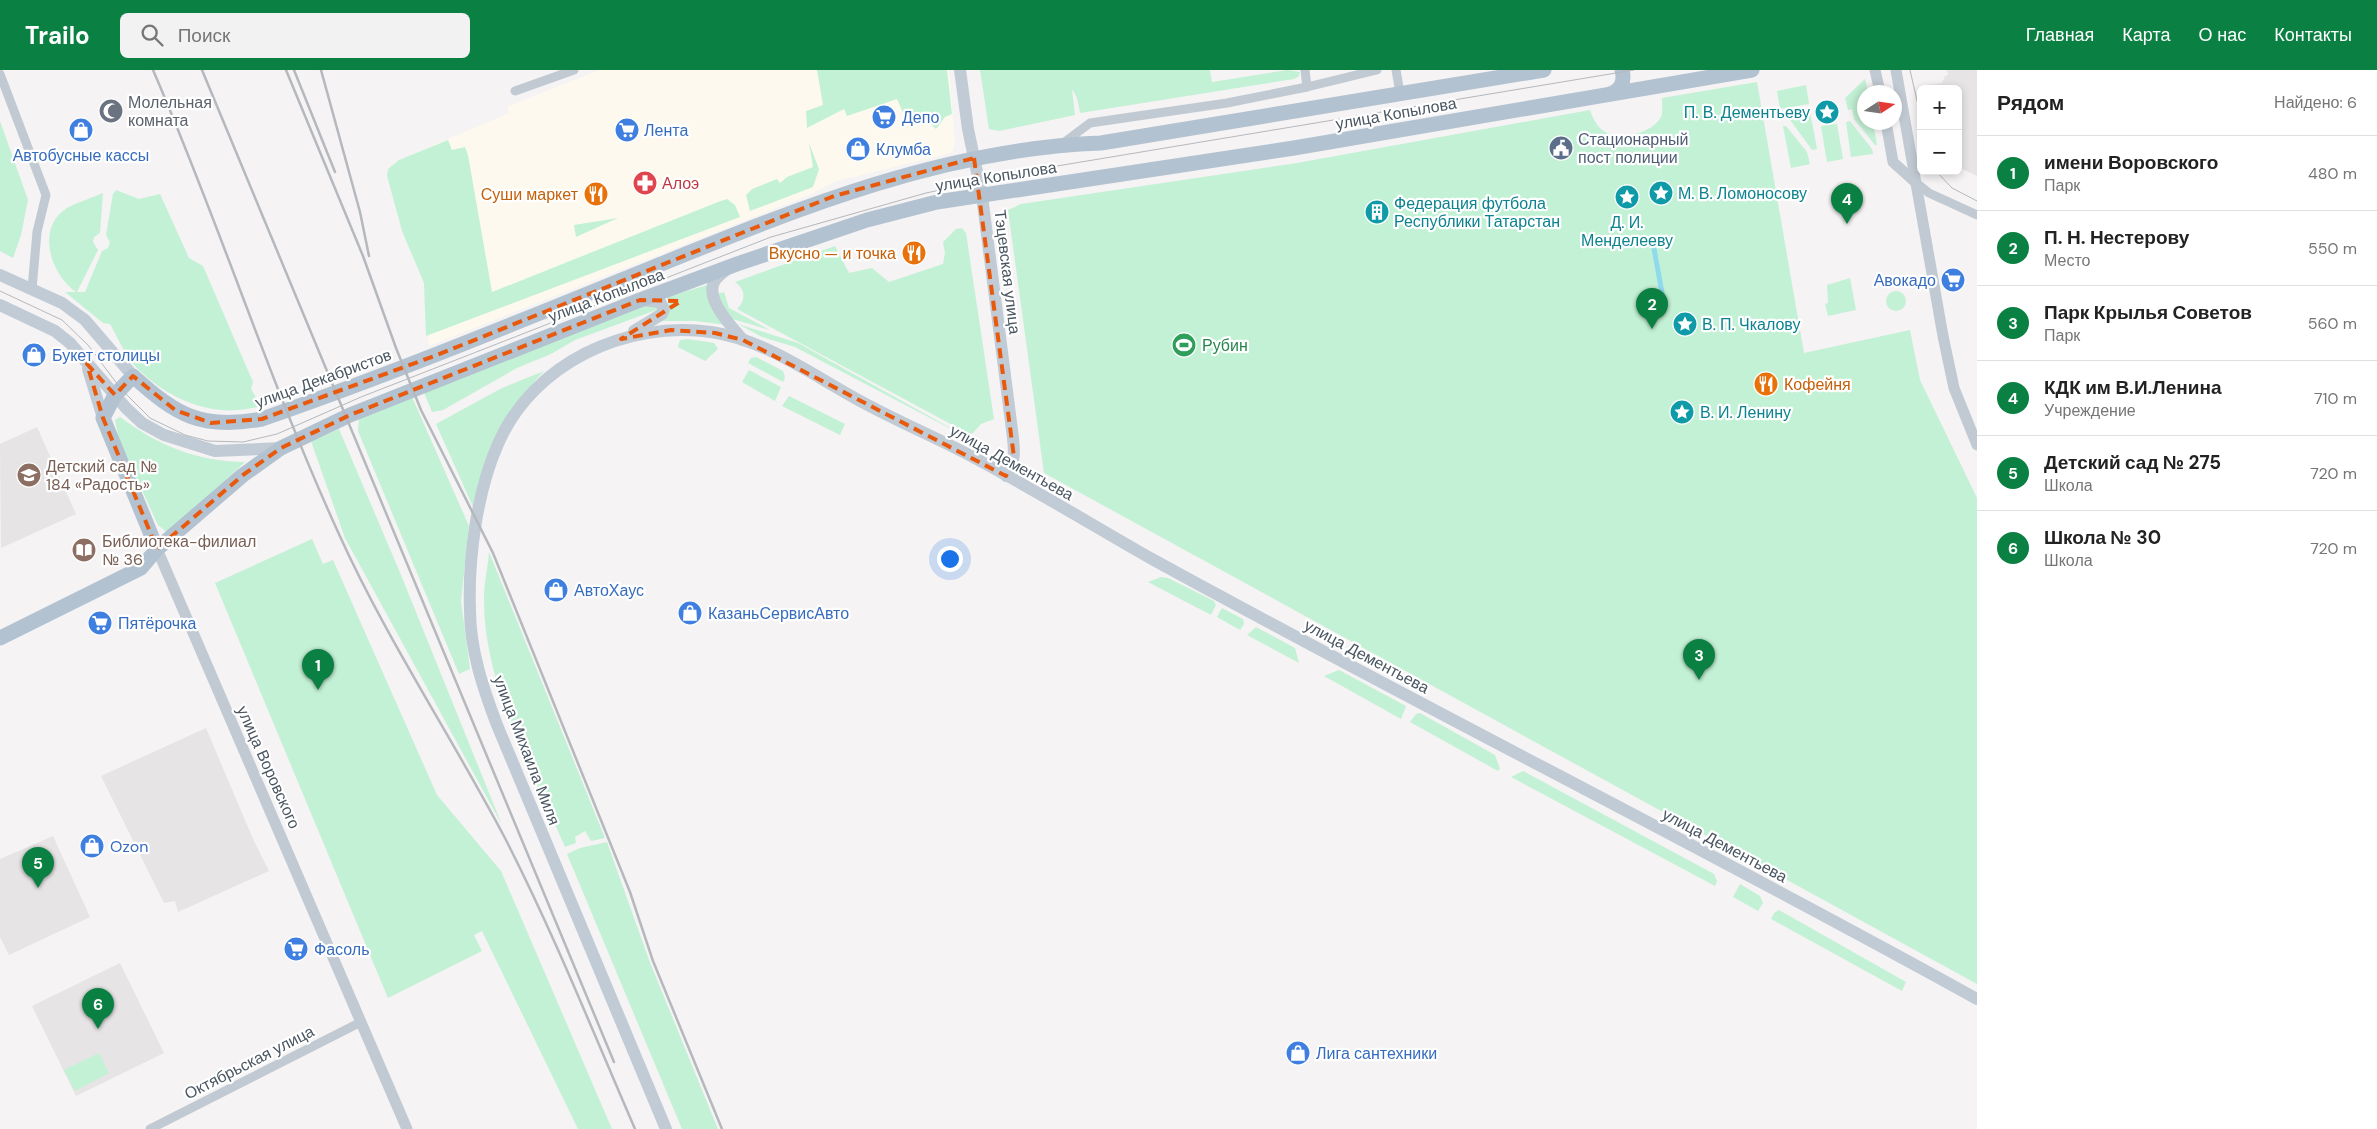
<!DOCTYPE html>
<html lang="ru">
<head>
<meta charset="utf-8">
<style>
	:root { --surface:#fff; --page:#f2f2f2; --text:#222; --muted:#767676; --line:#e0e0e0; --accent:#0b8043 }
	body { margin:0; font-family:"DM Sans",sans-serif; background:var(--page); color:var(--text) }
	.controls { position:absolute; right:15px; top:15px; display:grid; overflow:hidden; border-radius:8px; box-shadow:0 2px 8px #0003 }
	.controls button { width:45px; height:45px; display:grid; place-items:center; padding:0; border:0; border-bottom:1px solid var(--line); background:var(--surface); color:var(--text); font:25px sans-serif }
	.compass { position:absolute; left:1857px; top:15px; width:45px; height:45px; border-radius:50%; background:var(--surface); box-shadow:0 2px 8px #0003; rotate:78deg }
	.you { position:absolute; left:949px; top:488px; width:18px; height:18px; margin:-12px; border:4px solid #fff; border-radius:50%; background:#1a73e8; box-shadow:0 0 0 8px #1a73e833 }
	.badge { display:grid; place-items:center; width:32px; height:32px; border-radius:50%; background:var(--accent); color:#fff; font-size:16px; font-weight:700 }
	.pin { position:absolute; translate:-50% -41px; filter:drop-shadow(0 1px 2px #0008) }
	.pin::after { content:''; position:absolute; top:26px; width:18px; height:15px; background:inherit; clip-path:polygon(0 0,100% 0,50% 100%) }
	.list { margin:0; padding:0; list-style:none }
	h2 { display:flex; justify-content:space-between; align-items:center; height:65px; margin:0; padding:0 20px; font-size:21px }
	h2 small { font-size:16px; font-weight:400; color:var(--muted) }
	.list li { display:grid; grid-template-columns:32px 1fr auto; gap:15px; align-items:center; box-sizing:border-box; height:75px; padding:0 20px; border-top:1px solid var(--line) }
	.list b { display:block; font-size:19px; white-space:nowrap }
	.list p { margin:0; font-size:16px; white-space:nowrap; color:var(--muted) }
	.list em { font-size:16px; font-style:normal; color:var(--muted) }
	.icon { flex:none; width:28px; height:28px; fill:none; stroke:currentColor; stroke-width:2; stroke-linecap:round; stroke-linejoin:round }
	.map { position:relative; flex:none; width:1977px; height:1059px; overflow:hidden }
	header { display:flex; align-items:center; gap:30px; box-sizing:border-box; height:70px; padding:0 25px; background:var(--accent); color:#fff }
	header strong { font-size:24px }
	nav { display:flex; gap:28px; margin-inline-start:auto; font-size:18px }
	.search { width:350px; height:45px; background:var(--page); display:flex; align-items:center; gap:12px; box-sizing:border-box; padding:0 18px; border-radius:8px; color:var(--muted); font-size:19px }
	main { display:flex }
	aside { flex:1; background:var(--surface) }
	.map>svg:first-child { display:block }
	.commercial { fill:#fdf9ef }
	.education { fill:#e6e4e5 }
	.green { fill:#c3f1d5 }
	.water { fill:#90daee }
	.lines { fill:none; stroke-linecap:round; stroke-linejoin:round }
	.minor { stroke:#c1cad2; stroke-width:9 }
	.tertiary { stroke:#c1cad2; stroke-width:11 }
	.secondary { stroke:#c1cbd6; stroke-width:12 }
	.primary { stroke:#b3c2d1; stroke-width:15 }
	.tram { stroke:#b5b8bd; stroke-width:1 }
	.rail { stroke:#b5b8bd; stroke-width:2.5 }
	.marked { fill:none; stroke:#e8590c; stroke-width:4; stroke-dasharray:10 6; stroke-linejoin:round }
	.labels { text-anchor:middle; stroke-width:4.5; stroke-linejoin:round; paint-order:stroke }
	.worship-label { font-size:16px; fill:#5b616d; stroke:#fff; text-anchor:start }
	.culture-label { font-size:16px; fill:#0d838f; stroke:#fff; text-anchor:start }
	.street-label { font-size:16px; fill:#4a5661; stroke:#fff }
	.shop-label { font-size:16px; fill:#366cbe; stroke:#fff; text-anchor:start }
	.service-label { font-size:16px; fill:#4e5e75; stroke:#fff; text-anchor:start }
	.health-label { font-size:16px; fill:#be3a42; stroke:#fff; text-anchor:start }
	.food-label { font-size:16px; fill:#c56008; stroke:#fff; text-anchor:end }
	.leisure-label { font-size:16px; fill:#27864d; stroke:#fff; text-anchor:start }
	.education-label { font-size:16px; fill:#785e54; stroke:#fff; text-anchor:start }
</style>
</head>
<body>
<header>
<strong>Trailo</strong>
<div class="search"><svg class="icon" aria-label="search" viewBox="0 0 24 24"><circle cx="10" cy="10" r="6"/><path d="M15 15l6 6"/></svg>Поиск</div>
<nav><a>Главная</a><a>Карта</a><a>О нас</a><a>Контакты</a></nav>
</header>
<main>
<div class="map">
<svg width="1977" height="1059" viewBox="0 0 1977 1059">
	<rect width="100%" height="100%" fill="#f5f3f3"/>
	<path class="commercial" d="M599,0h350l6,73 -3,9 -5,2 -110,27 -28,14 -380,151 -5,-63 -22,-52 -15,-55 1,-7 11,-9 110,-47 -2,-6z"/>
	<g class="education">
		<path d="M1947,0h30v106l-19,-9v-78h-29l-1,-4 14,-2 3,-7 3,-1z"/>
		<path d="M37,357l39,87 -75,34 -1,-104z"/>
		<path d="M206,658l47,111 16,32 -91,41 -3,-11 -11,2 -63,-127z"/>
		<path d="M53,766l37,81 -81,38 -9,-18v-78z"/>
		<path d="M120,893l44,90 -88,43 -44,-90z"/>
	</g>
	<g class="green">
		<path d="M817,0h130l5,44 -7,3 -9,12 -17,-16 -13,6 -9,-20 -50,17 -3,-7 -37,19 -1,-17 17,-6z"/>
		<path d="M980,0h230l2,12 75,-12 13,2 -1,4 -5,3 -214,34 -3,-15 -5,-9 3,26 -76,16 -10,-2z"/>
		<path d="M1865,9l3,13h-4v30l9,1 4,22h-2l-21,-26 -2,-10 -4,1 -3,-12z"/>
		<path d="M1757,12l47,271 106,-23 10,50 57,118v486l-933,-511 -36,-263 13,-6 276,-41 293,-53c3,9 7,17 15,22 16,9 47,1 56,-15 2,-5 1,-13 1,-19z"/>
		<path d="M1806,15l3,19 -29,5 -3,-18z"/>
		<path d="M1810,42l7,37 -5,1 -24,-33z"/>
		<path d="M0,51l28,79 -7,35 -8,23 -13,-7z"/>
		<path d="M1850,51l22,28 1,5 -22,3 -5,-35z"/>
		<path d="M1837,54l6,35 -16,3 -6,-36z"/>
		<path d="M1783,56h3l21,26 3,12 -19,4z"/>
		<path d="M448,70l4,10 13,-3 3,8 24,137 226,-90 9,-3 8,6 5,12 -314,119 -2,-53 -22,-52 -15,-55 1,-7 11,-9z"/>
		<path d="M809,73l10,26 -6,18 -63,24 -4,-16 6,-6 25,-10 3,4 7,-6 26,-10z"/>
		<path d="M116,120l23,9 21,-5 29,64 14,8 50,116 -2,7 10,17c-47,14 -95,-7 -127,-41 -10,-12 -16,-27 -24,-41l-7,-1 -38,-31h11c-25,-17 -41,-64 -9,-84 11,-6 25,-10 36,-15l-3,40 -6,4 -1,5 5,8 -21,42h8l17,-41 6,-3 2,-6 -4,-7 7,-41z"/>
		<path d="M618,148l-42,19 -2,-12z"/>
		<path d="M962,158l4,5 28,186 -13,5 -10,11 -234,-126c9,-9 9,-19 -2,-27l100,-36 14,27 23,-5 17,14 54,-18 2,-11 -2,-11 13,-13z"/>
		<path d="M1850,208l6,32 -28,6 -3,-12 3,-1 -1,-18z"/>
		<path d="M711,214l16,41 -32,-4h-42l16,-13 -1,-9 -2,-2z"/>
		<circle cx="1896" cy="231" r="10"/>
		<path d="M724,222l5,16 41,22 -41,-12 -12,-24z"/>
		<path d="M650,232l9,7 -84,31 -24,14 -34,14 -74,42 -11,2 -9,-22z"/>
		<path d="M738,254l60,19 174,97 -177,-93 -33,-10z"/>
		<path d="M688,269l26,4 4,6 -13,12 -27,-14 2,-7z"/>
		<path d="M756,287l27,14 2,7 -2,4 -35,-19 3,-5z"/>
		<path d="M749,300l32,17 -6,14 -33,-19z"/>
		<path d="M544,301c-40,44 -61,78 -70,138l-38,-85 66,-36z"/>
		<path d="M789,326l56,28 -5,11 -58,-29z"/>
		<path d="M412,327l57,129 -8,75 9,68 -11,5 -101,-243 1,-13z"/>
		<path d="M120,347c39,29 76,44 125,45l-77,71 -10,-8 -39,-85 -4,-20z"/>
		<path d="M339,359l62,146 101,250 -157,-287 -34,-97z"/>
		<path d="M312,469l11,25 10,-4 104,235 64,76 111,258h-34l-96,-198 -8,4 8,16 -94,47 -173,-415z"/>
		<path d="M489,482l116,286 -14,3 -6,-10 -10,6 1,6 -11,4c-33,-77 -82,-164 -81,-249 0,-16 4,-31 5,-46z"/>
		<path d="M1161,507l7,1 46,23 2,4 -5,10 -63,-33z"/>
		<path d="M1222,538l21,11 1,5 -4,6 -23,-13z"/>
		<path d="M1256,557l39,21 4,15 -52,-28z"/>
		<path d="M1339,600l67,36 -5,13 -77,-43z"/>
		<path d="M1420,643l75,42 5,14 -2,2 -88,-49 6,-8z"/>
		<path d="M1523,701l191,103 3,7 -2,5 -204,-109z"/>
		<path d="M607,772l42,118 69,169h-36l-115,-275 13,-6z"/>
		<path d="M1740,814l20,12 3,7 -5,8 -25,-14z"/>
		<path d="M1779,840l127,72 -4,9 -131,-72 3,-6z"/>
		<path d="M99,983l10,20 -34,18 -11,-21z"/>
	</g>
	<path class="water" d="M1649,165h5l11,60 -5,1z"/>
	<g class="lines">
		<g class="minor">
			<path d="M1305,0l2,17"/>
			<path d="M1396,0l4,23"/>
			<path d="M0,4l46,121 -9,37 -5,57"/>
			<path d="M515,21l59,-21"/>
			<path d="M1062,74l28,-21 137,-20 80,-16 70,-17"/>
			<path d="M1914,111l15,12 48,22"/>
			<path d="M150,1059l211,-107"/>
		</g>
		<g class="tertiary">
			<path d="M1875,0l5,22"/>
			<path d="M1896,0l47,266 11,52 23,57"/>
			<path d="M1886,52l7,40 21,19"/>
			<path d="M157,479l250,580"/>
		</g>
		<g class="secondary">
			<path d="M960,0l8,59 14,67 30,234c2,18 5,31 -6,46"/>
			<path d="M728,198c-4,4 -9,7 -12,11 -14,18 16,48 27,61"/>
			<path d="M0,205l62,28 23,17 48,56"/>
			<path d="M0,235l55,26 15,12 56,65 16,15 22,12 51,16 66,-3"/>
			<path d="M634,261l28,-17 2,-5 -4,-7 -18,-2"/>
			<path d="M88,299l15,49"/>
			<path d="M666,1059l-169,-404c-14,-37 -27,-75 -27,-115 -2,-51 7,-119 28,-166 35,-81 128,-124 213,-112 56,8 104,45 153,71 35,19 71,34 107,53 61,32 121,69 181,103 273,150 553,289 825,440"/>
		</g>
		<g class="primary">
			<path d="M1610,24c11,-4 15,-12 12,-24"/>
			<path d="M157,479l-54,-131 12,-23 18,-19c44,40 69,54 129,43 130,-45 256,-97 382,-148 148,-60 295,-122 457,-128l443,-73"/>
			<path d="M0,568l141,-70 16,-19 86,-74 38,-27 69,-33 290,-115 97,-36 130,-44 70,-18 357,-54 458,-78"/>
		</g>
		<g class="tram">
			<path d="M1910,0l11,48"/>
			<path d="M1936,101l16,17 25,13"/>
			<path d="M0,221l62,29 26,25 33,44 29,29 35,17 23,6 35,1 34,-8 84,-37 410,-160 155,-44 113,-24 595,-99"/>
		</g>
		<g class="rail">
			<path d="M153,0c66,152 116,311 185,462 48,107 114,205 168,308 48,94 87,192 129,289"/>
			<path d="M202,0c137,331 274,662 412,992"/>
			<path d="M286,0l77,186 33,92 25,62 72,143 137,339 23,69 69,168"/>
			<path d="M294,0l41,102"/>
			<path d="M321,0l39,142 9,44"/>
		</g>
	</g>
	<path class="marked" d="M974,88l40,299 -8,19 -263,-136 -28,-7 -44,-3 -50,9 60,-38 -41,-1 -290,115 -69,33 -38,27 -86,74 -54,-131 -16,-54 28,31 18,-19 42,34 36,13 51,-4 175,-64 397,-159z"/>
	<defs>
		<symbol id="mosque-disc" viewBox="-11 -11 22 22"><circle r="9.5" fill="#6b7280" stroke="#fff"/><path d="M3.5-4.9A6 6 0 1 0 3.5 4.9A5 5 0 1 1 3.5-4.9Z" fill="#fff"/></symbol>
		<symbol id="sight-disc" viewBox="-11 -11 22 22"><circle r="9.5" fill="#0f9aa8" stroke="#fff"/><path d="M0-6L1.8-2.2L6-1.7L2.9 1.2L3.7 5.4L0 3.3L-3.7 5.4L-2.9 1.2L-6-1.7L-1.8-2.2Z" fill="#fff"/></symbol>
		<symbol id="supermarket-disc" viewBox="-11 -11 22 22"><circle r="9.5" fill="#3f7fe0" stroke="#fff"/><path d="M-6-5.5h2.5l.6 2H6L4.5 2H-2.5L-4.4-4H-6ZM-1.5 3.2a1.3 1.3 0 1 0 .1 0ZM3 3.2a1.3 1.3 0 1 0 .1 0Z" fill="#fff"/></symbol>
		<symbol id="shop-disc" viewBox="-11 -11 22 22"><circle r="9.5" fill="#3f7fe0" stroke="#fff"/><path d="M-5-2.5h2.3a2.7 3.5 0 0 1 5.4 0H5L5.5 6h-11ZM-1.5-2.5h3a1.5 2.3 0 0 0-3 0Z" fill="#fff"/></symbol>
		<symbol id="civic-disc" viewBox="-11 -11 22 22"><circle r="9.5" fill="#5c6f8a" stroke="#fff"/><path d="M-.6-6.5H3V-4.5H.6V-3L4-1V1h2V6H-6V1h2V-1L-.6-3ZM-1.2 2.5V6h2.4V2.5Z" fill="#fff"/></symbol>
		<symbol id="pharmacy-disc" viewBox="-11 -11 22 22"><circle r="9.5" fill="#e0444e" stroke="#fff"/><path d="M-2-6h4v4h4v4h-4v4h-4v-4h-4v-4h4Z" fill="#fff"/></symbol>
		<symbol id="restaurant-disc" viewBox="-11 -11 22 22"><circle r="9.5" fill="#e8710a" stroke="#fff"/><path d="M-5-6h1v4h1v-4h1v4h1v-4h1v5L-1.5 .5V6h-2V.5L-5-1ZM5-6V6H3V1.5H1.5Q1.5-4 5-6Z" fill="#fff"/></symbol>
		<symbol id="building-disc" viewBox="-11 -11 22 22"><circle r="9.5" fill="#0f9aa8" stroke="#fff"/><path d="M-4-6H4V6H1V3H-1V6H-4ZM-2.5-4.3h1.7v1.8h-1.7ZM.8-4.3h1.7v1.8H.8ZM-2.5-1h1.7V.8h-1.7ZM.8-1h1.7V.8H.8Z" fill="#fff"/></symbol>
		<symbol id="stadium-disc" viewBox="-11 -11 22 22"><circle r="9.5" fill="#2e9e5b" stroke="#fff"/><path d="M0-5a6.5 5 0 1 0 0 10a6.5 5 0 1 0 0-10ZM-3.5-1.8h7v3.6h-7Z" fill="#fff"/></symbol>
		<symbol id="school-disc" viewBox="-11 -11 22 22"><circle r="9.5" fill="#8d6e63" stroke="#fff"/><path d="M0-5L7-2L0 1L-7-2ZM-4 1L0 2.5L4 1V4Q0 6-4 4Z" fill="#fff"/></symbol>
		<symbol id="library-disc" viewBox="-11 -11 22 22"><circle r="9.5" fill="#8d6e63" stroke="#fff"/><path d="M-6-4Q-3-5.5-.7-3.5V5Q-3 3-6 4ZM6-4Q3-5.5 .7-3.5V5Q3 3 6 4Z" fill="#fff"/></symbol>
	</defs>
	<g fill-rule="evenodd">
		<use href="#mosque-disc" x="97" y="27" width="28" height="28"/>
		<use href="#sight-disc" x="1813" y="28" width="28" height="28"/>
		<use href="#supermarket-disc" x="870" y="33" width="28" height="28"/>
		<use href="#shop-disc" x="67" y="46" width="28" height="28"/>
		<use href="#supermarket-disc" x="613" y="46" width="28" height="28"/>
		<use href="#civic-disc" x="1547" y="64" width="28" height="28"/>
		<use href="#shop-disc" x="844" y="65" width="28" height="28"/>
		<use href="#pharmacy-disc" x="631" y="99" width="28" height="28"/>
		<use href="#sight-disc" x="1647" y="109" width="28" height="28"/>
		<use href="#restaurant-disc" x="582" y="110" width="28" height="28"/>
		<use href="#sight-disc" x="1613" y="113" width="28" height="28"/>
		<use href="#building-disc" x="1363" y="128" width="28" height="28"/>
		<use href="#restaurant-disc" x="900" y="169" width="28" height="28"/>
		<use href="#supermarket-disc" x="1939" y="196" width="28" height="28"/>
		<use href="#sight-disc" x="1671" y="240" width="28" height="28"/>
		<use href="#stadium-disc" x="1170" y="261" width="28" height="28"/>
		<use href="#shop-disc" x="20" y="271" width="28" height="28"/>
		<use href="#restaurant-disc" x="1752" y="300" width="28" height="28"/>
		<use href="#sight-disc" x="1668" y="328" width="28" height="28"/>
		<use href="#school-disc" x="15" y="391" width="28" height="28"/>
		<use href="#library-disc" x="70" y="466" width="28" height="28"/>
		<use href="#shop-disc" x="542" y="506" width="28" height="28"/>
		<use href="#shop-disc" x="676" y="529" width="28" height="28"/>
		<use href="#supermarket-disc" x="86" y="539" width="28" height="28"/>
		<use href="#shop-disc" x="78" y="762" width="28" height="28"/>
		<use href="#supermarket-disc" x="282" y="865" width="28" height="28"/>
		<use href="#shop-disc" x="1284" y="969" width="28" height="28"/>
	</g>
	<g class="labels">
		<g class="worship-label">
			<text x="128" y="38">Молельная<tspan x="128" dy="18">комната</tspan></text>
		</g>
		<g class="culture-label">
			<text x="1810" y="48" text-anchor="end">П. В. Дементьеву</text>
			<text x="1678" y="129">М. В. Ломоносову</text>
			<text x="1394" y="139">Федерация футбола<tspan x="1394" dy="18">Республики Татарстан</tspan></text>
			<text x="1627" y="158" text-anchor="middle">Д. И.<tspan x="1627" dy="18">Менделееву</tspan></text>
			<text x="1702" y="260">В. П. Чкалову</text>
			<text x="1700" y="348">В. И. Ленину</text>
		</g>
		<g class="street-label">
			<text transform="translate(1396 43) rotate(-10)" y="6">улица Копылова</text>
			<text transform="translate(996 106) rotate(-9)" y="6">улица Копылова</text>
			<text transform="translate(1008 202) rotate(83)" y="6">Тэцевская улица</text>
			<text transform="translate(606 225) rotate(-21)" y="6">улица Копылова</text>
			<text transform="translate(323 308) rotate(-20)" y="6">улица Декабристов</text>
			<text transform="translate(1012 392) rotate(29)" y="6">улица Дементьева</text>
			<text transform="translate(1367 586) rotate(28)" y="6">улица Дементьева</text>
			<text transform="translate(527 680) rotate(69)" y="6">улица Михаила Миля</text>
			<text transform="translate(269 697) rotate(66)" y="6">улица Воровского</text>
			<text transform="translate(1725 775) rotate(28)" y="6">улица Дементьева</text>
			<text transform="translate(249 992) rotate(-27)" y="6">Октябрьская улица</text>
		</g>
		<g class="shop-label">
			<text x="902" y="53">Депо</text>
			<text x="644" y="66">Лента</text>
			<text x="876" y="85">Клумба</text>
			<text x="81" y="91" text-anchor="middle">Автобусные кассы</text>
			<text x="1936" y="216" text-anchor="end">Авокадо</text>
			<text x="52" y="291">Букет столицы</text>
			<text x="574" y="526">АвтоХаус</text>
			<text x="708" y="549">КазаньСервисАвто</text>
			<text x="118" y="559">Пятёрочка</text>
			<text x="110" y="782">Ozon</text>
			<text x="314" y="885">Фасоль</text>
			<text x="1316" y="989">Лига сантехники</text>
		</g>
		<g class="service-label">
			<text x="1578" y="75">Стационарный<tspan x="1578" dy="18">пост полиции</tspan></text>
		</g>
		<g class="health-label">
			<text x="662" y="119">Алоэ</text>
		</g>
		<g class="food-label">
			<text x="578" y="130">Суши маркет</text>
			<text x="896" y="189">Вкусно — и точка</text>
			<text x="1784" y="320" text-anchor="start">Кофейня</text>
		</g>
		<g class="leisure-label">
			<text x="1202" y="281">Рубин</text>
		</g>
		<g class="education-label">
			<text x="46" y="402">Детский сад №<tspan x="46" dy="18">184 «Радость»</tspan></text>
			<text x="102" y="477">Библиотека-филиал<tspan x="102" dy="18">№ 36</tspan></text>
		</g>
	</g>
</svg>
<div class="controls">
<button>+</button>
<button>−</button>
</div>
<svg class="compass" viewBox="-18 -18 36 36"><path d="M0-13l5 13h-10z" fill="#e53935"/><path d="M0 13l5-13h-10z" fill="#767676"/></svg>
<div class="you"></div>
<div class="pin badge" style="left:318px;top:620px">1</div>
<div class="pin badge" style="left:1652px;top:259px">2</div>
<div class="pin badge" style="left:1699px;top:610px">3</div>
<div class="pin badge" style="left:1847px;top:154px">4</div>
<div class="pin badge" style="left:38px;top:818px">5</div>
<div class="pin badge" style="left:98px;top:959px">6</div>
</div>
<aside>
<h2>Рядом<small>Найдено: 6</small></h2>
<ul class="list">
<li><span class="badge">1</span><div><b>имени Воровского</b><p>Парк</p></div><em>480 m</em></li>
<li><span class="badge">2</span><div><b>П. Н. Нестерову</b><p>Место</p></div><em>550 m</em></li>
<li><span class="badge">3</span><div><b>Парк Крылья Советов</b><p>Парк</p></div><em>560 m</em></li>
<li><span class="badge">4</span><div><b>КДК им В.И.Ленина</b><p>Учреждение</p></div><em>710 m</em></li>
<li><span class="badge">5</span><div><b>Детский сад № 275</b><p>Школа</p></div><em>720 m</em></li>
<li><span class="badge">6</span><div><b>Школа № 30</b><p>Школа</p></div><em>720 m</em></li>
</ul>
</aside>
</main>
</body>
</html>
